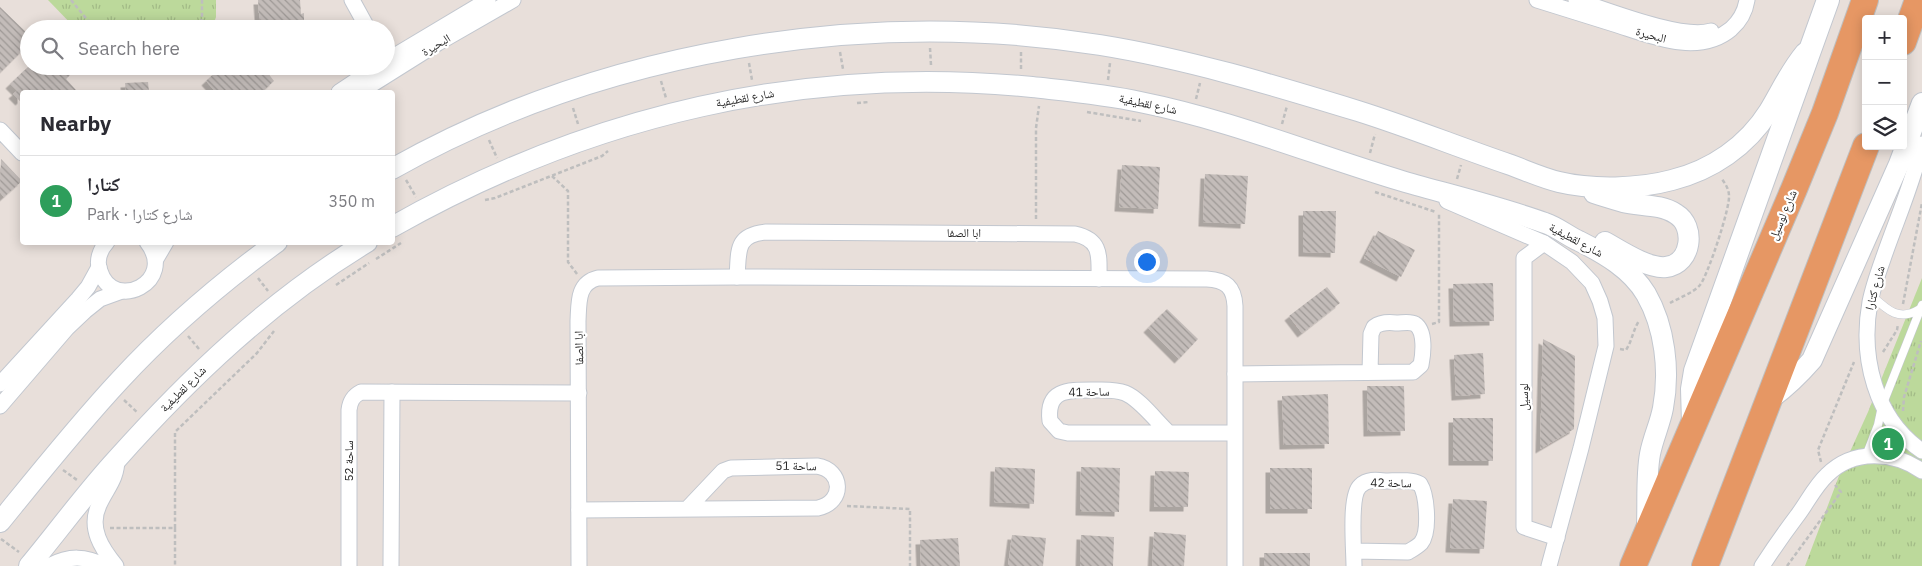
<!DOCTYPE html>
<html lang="en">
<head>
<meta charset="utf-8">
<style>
	:root { --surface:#fff; --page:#f2f2f3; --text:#2b2b33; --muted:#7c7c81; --line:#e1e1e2; --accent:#0f766e }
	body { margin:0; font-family:"IBM Plex Sans","Noto Naskh Arabic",sans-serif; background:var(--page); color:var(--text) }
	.controls { position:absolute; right:15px; top:15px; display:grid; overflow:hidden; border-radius:5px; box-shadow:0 2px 12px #0003 }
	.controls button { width:45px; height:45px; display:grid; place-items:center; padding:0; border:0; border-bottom:1px solid var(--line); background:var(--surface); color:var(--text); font:25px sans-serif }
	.you { position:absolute; left:1146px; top:261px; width:18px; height:18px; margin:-12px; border:4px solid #fff; border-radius:50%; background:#1a73e8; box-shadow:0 0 0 8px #1a73e833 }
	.badge { display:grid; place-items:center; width:32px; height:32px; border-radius:50%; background:var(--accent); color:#fff; font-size:16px; font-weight:700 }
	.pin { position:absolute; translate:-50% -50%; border:2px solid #fff; box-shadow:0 1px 5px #0006 }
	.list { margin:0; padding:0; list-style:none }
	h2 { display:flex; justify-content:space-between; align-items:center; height:65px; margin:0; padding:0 20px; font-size:21px }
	h2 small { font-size:16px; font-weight:400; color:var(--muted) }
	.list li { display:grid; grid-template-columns:32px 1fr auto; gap:15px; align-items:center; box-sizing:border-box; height:90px; padding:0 20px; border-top:1px solid var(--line) }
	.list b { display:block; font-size:19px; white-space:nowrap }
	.list p { margin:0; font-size:16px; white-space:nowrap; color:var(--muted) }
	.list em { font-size:16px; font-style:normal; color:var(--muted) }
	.icon { flex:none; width:28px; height:28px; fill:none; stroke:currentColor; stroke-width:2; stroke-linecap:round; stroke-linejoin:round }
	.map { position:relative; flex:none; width:1922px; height:566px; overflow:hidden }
	.search { position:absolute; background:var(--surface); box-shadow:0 2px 12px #0003; left:20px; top:20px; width:375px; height:55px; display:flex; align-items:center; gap:12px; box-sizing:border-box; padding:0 18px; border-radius:28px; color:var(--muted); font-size:19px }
	.panel { position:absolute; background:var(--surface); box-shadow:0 2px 12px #0003; left:20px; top:90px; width:375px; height:155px; border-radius:5px }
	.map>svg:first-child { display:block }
	.park { fill:url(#park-tufts) }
	.building { fill:url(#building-back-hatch); filter:url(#shadow) }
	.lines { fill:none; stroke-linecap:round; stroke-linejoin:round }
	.service-casing { stroke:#c2c7cf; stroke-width:9 }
	.minor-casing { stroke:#c2c7cf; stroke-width:17 }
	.tertiary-casing { stroke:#c2c7cf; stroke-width:22 }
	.secondary-casing { stroke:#c2c7cf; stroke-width:24 }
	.trunk-casing { stroke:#bebebe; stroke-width:28 }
	.path { stroke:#bebebe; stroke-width:2.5; stroke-dasharray:4 2.5; stroke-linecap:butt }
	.service { stroke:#fff; stroke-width:8 }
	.minor { stroke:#fff; stroke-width:15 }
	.tertiary { stroke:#fff; stroke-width:20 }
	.secondary { stroke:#fff; stroke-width:22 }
	.trunk { stroke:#e69764; stroke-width:26 }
	.labels { text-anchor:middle; stroke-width:4.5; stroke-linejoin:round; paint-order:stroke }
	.street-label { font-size:12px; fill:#272727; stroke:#fff }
</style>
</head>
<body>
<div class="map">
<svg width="1922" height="566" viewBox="0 0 1922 566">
	<defs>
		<pattern id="park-tufts" width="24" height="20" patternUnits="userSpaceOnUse" patternTransform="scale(1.25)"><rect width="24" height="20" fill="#bcd99b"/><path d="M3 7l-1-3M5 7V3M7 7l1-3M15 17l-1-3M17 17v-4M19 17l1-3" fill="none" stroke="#a2ba86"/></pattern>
		<pattern id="building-back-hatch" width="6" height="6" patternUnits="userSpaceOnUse" patternTransform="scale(1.25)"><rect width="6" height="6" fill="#c3bcb9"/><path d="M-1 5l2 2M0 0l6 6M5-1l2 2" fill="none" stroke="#9e9996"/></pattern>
		<filter id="shadow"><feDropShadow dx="-4.5" dy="4.5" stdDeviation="0" flood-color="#0004"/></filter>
	</defs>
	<rect width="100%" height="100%" fill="#e8dfda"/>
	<g class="park">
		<path d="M48,0h168v17l-4,12h-136z"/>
		<path d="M118,66h64c-24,12 -40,12 -64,0z"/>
		<path d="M1922,278v288h-117l34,-90 29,-64z"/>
	</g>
	<g class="building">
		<path d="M258,0h42l1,14 3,-1v10h-2v6h-43l1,-2z"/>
		<path d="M0,7l27,26 2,-1v12l-29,29z"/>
		<path d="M29,66h34l8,8 -5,5 10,11 -2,2h-52v7l-2,2 -7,-7 4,-3 -7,-7z"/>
		<path d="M237,66h25l12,15 -12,11h-46l-10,-11 12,-11 3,4 6,-5 6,7 3,-2 -3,-4z"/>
		<path d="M148,82l1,10h-23l-1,-9z"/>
		<path d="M1,159l21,22 -18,16 -4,-5z"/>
		<path d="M1122,165l38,2 -2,42 -39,-2z"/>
		<path d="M1205,174l43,2 -3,48 -42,-2z"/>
		<path d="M1303,211h33l-1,42 -32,-1z"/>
		<path d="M1378,231l37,19 -14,27 -37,-19z"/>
		<path d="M1493,283l1,38 -40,1 -1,-38z"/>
		<path d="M1327,287l13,16 -38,30 -13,-17z"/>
		<path d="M1167,309l31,30 -19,20 -31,-31z"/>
		<path d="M1543,339l32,17 -1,73 -34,20z"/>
		<path d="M1483,353l2,41 -29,2 -2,-41z"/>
		<path d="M1367,386h37l1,45 -37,1z"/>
		<path d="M1328,394l1,50 -45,1 -2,-49z"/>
		<rect x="1453" y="418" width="40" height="43"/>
		<path d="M995,467l40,2 -1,35 -40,-2z"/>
		<path d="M1081,467l39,1 -1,44 -39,-1z"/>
		<rect x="1270" y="468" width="42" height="41"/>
		<path d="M1155,471l34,1 -1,35h-34z"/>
		<path d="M1453,499l34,2 -3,48 -34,-1z"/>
		<path d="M1154,532l32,3 -2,31h-32z"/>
		<path d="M1012,535l34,3 -3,28h-35z"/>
		<path d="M1081,535l33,2 -1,29h-33z"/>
		<path d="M958,538l2,28h-39l-1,-26z"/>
		<rect x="1264" y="553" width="46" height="13"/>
	</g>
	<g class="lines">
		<defs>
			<g id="service">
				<path d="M1871,295c16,15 28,27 49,14"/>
				<path d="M1866,456l12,-31 4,-19 40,-101"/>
			</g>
			<g id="minor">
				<path d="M352,0l16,29"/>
				<path d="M1537,0c25,8 51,16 77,24 35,11 84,33 117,5 9,-8 14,-16 16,-29"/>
				<path d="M1576,0c31,10 106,40 135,31"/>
				<path d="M386,61l102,-61"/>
				<path d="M339,92l39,-26"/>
				<path d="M360,92l78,-49 75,-43"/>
				<path d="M0,130l22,23"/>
				<path d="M1922,144c-9,39 -26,77 -39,115 -5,14 -10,28 -13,43 -10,55 5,117 52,149"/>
				<path d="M1447,201l97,42 28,19 20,21 8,18 5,17 1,28 -25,102 -32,118"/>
				<path d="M107,242c-7,8 -11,19 -7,29 13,42 78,11 47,-29"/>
				<path d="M1544,243l-20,15v269l33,11"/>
				<path d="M156,259l10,-17"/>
				<path d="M737,277c2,-26 -2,-42 29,-45l309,2c27,6 24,22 24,45"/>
				<path d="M1235,374l178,-2 8,-7c2,-10 5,-34 -6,-41 -5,-3 -13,-1 -19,-1 -8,-1 -15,-1 -22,4l-3,7 -1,38"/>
				<path d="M0,384l78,-85 10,-12 11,-20"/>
				<path d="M0,406l67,-78 18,-17 15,-12 22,-8"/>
				<path d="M1168,432c-12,-11 -28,-33 -43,-39 -10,-4 -21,-3 -31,-3 -26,0 -48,-1 -44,31l9,10 9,2h166"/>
				<path d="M579,510l239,-2c27,-6 25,-38 -1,-42l-86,2 -8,3 -35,37"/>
				<path d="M1354,551l54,1c5,-3 9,-5 13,-9 9,-11 6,-48 -1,-59 -10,-5 -24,-3 -35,-3 -9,-1 -18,-2 -25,5 -11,10 -6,64 -6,80"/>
				<path d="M49,566c21,-11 36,-10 57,0"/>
				<path d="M116,566c-14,-17 -28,-38 -17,-61 8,-18 18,-25 18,-47"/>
				<path d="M349,566v-156c1,-9 4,-14 12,-18l218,1"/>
				<path d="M391,566l1,-174"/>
				<path d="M579,566l-1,-245c1,-18 -1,-38 20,-43l139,-1 470,2c19,1 27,8 28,27v260"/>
				<path d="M1762,566c11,-17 23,-34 35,-50 10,-13 18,-30 30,-41 26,-26 66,-24 95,-4"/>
			</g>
			<g id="tertiary">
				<path d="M392,169c209,-118 471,-162 708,-124 87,14 173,40 258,66 51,16 100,36 150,53 17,6 34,14 51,18 33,8 80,7 113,-2 40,-10 75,-34 97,-69 12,-20 21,-40 36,-58"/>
				<path d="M1594,193c9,3 19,6 29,9 17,4 38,2 53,12 20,12 16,50 -10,53 -18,2 -45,-16 -61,-25"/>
				<path d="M392,227c200,-113 411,-162 640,-140 36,4 72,7 108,15 90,18 175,53 262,79 48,14 96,25 143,42 12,4 23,13 34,18 26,13 52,28 67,53 19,33 24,77 17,114 -3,16 -10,30 -13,46 -4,22 -2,47 -3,70"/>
				<path d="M1767,401c18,-12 31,-25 45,-41l87,-196 23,-61"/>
				<path d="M0,522c39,-48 78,-97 120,-142 47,-51 101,-97 157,-138"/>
				<path d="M29,566c29,-35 56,-72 87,-106 74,-83 155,-160 251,-218"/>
			</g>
			<path id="secondary" d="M1693,423l-1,-34 3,-18 133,-371"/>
			<g id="trunk">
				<path d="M1903,42l15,-42"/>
				<path d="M1633,566l161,-377 31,-76 40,-113"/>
				<path d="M1705,566l161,-420"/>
			</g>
		</defs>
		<use href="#service" class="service-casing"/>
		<use href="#minor" class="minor-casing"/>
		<use href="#tertiary" class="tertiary-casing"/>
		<use href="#secondary" class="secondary-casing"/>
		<use href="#trunk" class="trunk-casing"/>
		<g class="path">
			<path d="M71,0l24,29"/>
			<path d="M198,29l4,-10v-19"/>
			<path d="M930,48l1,17"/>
			<path d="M840,52l3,17"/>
			<path d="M749,63l3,17"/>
			<path d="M1021,69v-17"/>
			<path d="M1108,80l2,-17"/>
			<path d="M661,81l5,17"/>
			<path d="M1196,99l4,-16"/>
			<path d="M857,103l12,-1"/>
			<path d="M573,108l5,16"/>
			<path d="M1087,112l54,9"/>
			<path d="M1282,124l5,-18"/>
			<path d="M489,140l8,18"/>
			<path d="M1370,153l5,-19"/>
			<path d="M552,176l16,15v71l9,12"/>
			<path d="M1457,179l4,-14"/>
			<path d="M406,180l10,17"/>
			<path d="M1375,192l61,20"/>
			<path d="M485,200l10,-2 107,-42 6,-5"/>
			<path d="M1036,219v-91l3,-22"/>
			<path d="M376,259l25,-16"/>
			<path d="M258,278l10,13"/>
			<path d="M336,285l33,-22"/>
			<path d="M1670,303c9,-5 23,-10 30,-18 8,-10 30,-77 29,-89 0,-7 -4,-13 -8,-18"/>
			<path d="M1903,304l19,-101"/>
			<path d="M1432,324l7,-2v-109"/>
			<path d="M188,336l11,13"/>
			<path d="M1620,349l6,1c6,-9 7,-20 13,-29"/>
			<path d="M1883,352l14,-22 1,-6"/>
			<path d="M124,400l14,13"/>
			<path d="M1903,411l1,-14 17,-56"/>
			<path d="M1821,462l-3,-12 36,-88"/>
			<path d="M63,470l14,10"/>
			<path d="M847,506l63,3v57"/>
			<path d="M110,528h65v-96l82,-79 17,-22"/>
			<path d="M175,528v38"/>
			<path d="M1,539l18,13"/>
			<path d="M1787,566l54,-74 -6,-7"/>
		</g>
		<use href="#service" class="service"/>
		<use href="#minor" class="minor"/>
		<use href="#tertiary" class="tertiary"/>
		<use href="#secondary" class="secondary"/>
		<use href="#trunk" class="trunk"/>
	</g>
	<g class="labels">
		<g class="street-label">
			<text transform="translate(1651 35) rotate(15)" y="4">البحيرة</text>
			<text transform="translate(436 45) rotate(-31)" y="4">البحيرة</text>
			<text transform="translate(745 98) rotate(-10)" y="4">شارع لقطيفية</text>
			<text transform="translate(1148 104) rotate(12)" y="4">شارع لقطيفية</text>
			<text transform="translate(1783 215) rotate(-67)" y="4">شارع لوسيل</text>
			<text x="964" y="237">ابا الصفا</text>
			<text transform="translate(1576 240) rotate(28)" y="4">شارع لقطيفية</text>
			<text transform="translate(1875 288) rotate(-75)" y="4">شارع كتارا</text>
			<text transform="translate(579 348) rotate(-91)" y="4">ابا الصفا</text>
			<text transform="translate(183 389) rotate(-45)" y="4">شارع لقطيفية</text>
			<text transform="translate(1089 392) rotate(-1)" y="4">ساحة 41</text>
			<text transform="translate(1524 397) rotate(-90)" y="4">لوسيل</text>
			<text transform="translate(349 461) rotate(-90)" y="4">ساحة 52</text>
			<text transform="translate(796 466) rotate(1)" y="4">ساحة 51</text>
			<text transform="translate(1391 483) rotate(1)" y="4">ساحة 42</text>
		</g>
	</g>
</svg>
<div class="controls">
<button>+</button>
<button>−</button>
<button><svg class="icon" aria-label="layers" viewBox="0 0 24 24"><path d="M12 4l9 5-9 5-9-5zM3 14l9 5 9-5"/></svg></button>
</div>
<div class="you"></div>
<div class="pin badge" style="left:1888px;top:444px;background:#2e9e5b">1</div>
<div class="search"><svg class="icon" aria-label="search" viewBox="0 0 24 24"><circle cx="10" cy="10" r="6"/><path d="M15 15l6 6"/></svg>Search here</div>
<section class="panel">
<h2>Nearby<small></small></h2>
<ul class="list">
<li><span class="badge" style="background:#2e9e5b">1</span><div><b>كتارا</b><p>Park · شارع كتارا</p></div><em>350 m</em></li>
</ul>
</section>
</div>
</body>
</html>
